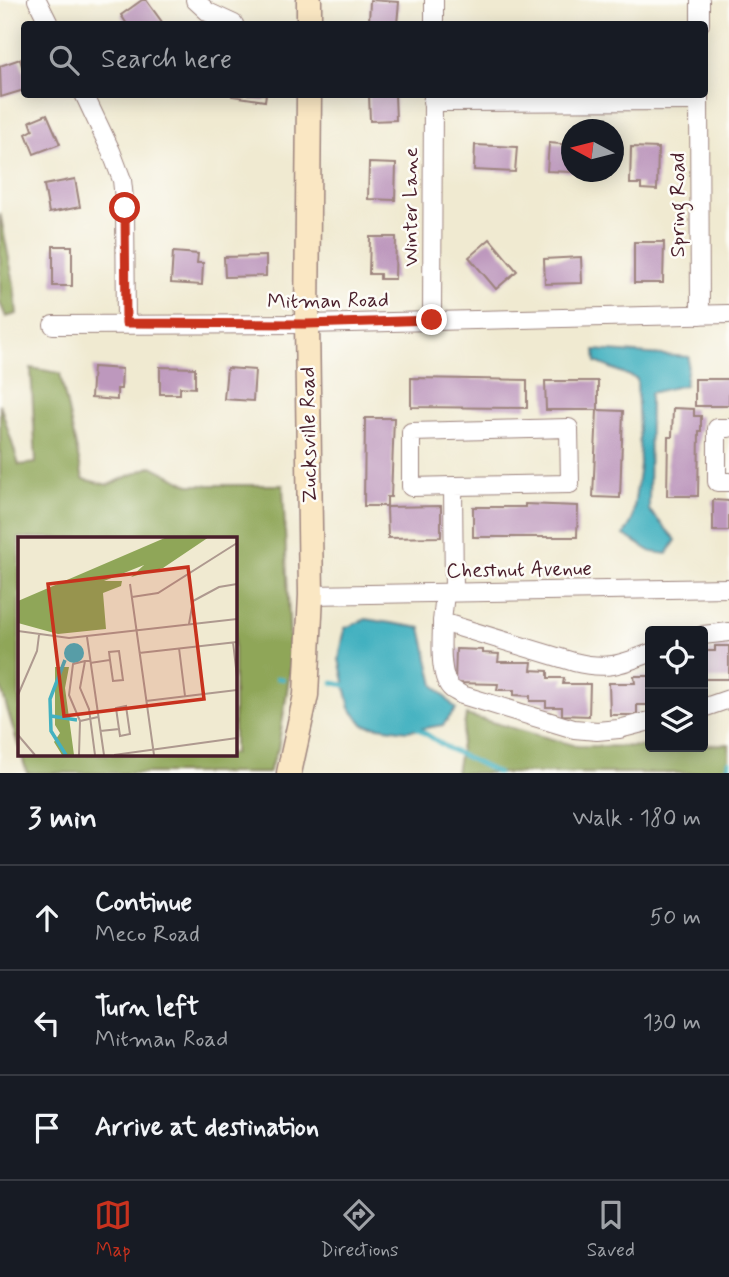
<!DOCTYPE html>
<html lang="en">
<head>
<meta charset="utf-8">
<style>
	:root { --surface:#171b24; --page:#242831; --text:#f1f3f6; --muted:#9ea1a6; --line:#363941; --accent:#c8321e }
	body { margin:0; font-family:Mynerve,sans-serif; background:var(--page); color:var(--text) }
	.controls { position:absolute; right:21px; bottom:21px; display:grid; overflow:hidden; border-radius:7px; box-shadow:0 4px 18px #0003 }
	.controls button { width:63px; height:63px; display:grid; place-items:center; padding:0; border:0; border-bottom:2px solid var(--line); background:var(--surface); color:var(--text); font:35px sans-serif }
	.compass { position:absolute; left:561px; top:119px; width:63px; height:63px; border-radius:50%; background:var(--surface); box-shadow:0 4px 18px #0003; rotate:277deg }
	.stop { position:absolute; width:21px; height:21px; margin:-16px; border:5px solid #c8321e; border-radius:50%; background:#fff }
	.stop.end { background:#c8321e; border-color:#fff; box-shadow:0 2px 7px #0008 }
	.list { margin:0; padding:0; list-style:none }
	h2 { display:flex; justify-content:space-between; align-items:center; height:91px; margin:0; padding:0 28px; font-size:30px }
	h2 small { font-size:23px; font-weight:400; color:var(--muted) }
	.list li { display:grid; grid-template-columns:46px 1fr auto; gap:21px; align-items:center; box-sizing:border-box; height:105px; padding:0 28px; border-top:2px solid var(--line) }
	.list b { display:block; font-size:26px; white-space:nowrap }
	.list p { margin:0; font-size:23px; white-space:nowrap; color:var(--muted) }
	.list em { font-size:23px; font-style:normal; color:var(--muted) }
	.icon { flex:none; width:38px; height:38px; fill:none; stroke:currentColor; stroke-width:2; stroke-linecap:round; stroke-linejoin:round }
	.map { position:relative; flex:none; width:729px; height:773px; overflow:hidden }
	.search { position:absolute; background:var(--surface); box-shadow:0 4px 18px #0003; left:21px; right:21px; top:21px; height:77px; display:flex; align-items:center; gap:18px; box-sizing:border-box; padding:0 24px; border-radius:7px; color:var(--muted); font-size:26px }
	.sheet { height:406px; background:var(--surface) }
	nav { display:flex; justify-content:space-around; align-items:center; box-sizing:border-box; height:98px; border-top:2px solid var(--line); background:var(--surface); font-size:19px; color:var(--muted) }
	nav a { display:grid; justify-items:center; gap:4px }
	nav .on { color:var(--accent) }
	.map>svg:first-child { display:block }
	.forest { fill:#8fa658; stroke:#6c6242; stroke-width:2 }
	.water { fill:#43b1c0; stroke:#466876; stroke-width:2 }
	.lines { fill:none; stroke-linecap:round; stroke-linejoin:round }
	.stream { stroke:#43b1c0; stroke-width:4.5 }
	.building { fill:#bd98bd }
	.street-casing { stroke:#9d847e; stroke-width:20 }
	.secondary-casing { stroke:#9d847e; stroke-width:27 }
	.street { stroke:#fff; stroke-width:18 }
	.secondary { stroke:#fae7c3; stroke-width:24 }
	.route { stroke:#c8321e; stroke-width:9 }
	.labels { text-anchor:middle; stroke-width:5; stroke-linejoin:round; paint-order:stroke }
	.street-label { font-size:21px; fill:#4a1f2b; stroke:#fdfcf7 }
	.inset-river { fill:none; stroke:#43b1c0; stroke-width:3.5 }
	.inset-road { fill:none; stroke:#ae998f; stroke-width:2 }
	.view { fill:#c8321e; fill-opacity:0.15; stroke:#c8321e; stroke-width:3.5 }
	.inset-edge { fill:none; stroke:#4a1f2b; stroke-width:3.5 }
</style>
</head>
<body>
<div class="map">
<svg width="729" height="773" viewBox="0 0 729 773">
	<rect width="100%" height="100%" fill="#fdfcf7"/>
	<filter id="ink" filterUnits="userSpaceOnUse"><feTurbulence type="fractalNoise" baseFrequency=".0143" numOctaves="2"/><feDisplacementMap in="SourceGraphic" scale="14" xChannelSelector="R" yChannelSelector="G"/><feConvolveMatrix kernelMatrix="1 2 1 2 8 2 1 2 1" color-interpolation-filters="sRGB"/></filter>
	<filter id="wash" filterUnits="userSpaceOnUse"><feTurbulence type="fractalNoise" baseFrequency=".00686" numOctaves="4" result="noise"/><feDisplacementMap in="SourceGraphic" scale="28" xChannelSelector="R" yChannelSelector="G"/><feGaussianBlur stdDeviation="1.57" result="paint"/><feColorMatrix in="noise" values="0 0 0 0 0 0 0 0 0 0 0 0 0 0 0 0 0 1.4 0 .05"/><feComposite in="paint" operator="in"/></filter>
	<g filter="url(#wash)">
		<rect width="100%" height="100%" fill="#f0ead1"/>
		<g class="forest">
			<path d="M0,213l14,71 3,30 -11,3 -6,-14z"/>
			<path d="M31,368l29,5 23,106 25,6 44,-19 37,19h94l8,181 -13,83 -10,24h-241l-6,-19h213v-216h-215v210l-19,-63v-281l19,61 17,-2z"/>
			<path d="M466,715l111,31 126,1v-2l26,-1v29h-273z"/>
		</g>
		<g class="water">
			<path d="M595,350l94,7 -4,28 -35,8 -1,117 27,30 -9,14 -15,-2 -28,-17 8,-14 8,-56 -3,-86 -41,-17z"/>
			<path d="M366,619l55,9 13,57 22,24 -13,16 -36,6 -43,-6 -14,-17 -11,-49 6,-31z"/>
		</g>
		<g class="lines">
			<g class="stream">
				<path d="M277,678l6,1"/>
				<path d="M333,683l12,2 4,2"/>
				<path d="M417,728l32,21 49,24"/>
				<path d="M727,773l2,-11"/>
			</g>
		</g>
		<g id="blocks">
			<g class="building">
				<path d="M142,0h4l16,22 -3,2h-32l-6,-9z"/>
				<path d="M370,0l29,2 -2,22h-28z"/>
				<path d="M20,59l4,15v16l-23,7 -1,-31z"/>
				<path d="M232,94h34l-1,7 -33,-5z"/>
				<path d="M369,94h26l1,26 -26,1z"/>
				<path d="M47,114l13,30 -26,10 -8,-20 7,-4 -3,-9z"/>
				<path d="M549,143l23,2v27l-25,-1z"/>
				<path d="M475,145l42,2 -2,25 -41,-2z"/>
				<path d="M631,147l27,1 -1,42 -16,-1v-5h-11z"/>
				<path d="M369,163l27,1 -1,36 -27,-1z"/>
				<path d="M75,179l5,28 -31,6 -5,-28z"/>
				<path d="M370,237h26l-1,42h-15v-5h-11z"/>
				<path d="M490,239l27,32 -21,18 -27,-32z"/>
				<path d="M634,242h30l-1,41h-29z"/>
				<rect x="53" y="246" width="19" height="40"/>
				<path d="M173,252l25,2 -1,9h6l-1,22 -31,-2z"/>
				<path d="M266,256v20l-41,1 -1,-20z"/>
				<path d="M581,257l1,26 -37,1 -1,-25z"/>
				<path d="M93,367l29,2 -1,20h-4v11l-26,-2z"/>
				<path d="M160,367l35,1v20l-15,-1v7h-20z"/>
				<path d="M227,368l28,2 -2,31 -29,-2z"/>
				<path d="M411,378l116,2v28l-116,-1z"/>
				<path d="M695,379h34v26h-3v1h-31z"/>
				<path d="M545,381h53v29h-52z"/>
				<path d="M673,408l21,1v7h7v15h-2l-1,65h-31l1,-59h4z"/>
				<path d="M597,410l26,1 -3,87 -27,-1z"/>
				<path d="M365,418h29l-3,79h-4v9h-23z"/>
				<path d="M713,500l16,1v30h-16z"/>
				<path d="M525,504l53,2 -1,31h-104v-30h52z"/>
				<path d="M441,506v31l-53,1 -1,-31z"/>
				<path d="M715,646h14v33h-26v-28h12z"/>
				<path d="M456,649l27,1v3l16,1 -1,8h34l-1,8 17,1v7h16l-1,6h27l-1,32 -27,-1v-8h-16v-6h-16v-5l-16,-1v-5h-17l1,-6 -43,-1z"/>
				<path d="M634,676h16v29h-13v10h-27l-1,-32h26z"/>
			</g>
		</g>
	</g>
	<g filter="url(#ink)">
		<use href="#blocks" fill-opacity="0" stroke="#9d847e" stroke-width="2"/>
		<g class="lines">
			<defs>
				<g id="street">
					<path d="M37,0l12,24"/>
					<path d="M195,0l13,12 26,12"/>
					<path d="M434,24v-24"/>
					<path d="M700,24v-24"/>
					<path d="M84,94l27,57 11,29 3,28 1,115"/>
					<path d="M699,94l1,221"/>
					<path d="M432,102l267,-1"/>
					<path d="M432,320l1,-226"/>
					<path d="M53,325l254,-1 422,-10"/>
					<path d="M729,428h-12v54h12"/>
					<path d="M453,486l117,-2 -1,-56 -158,4v55l42,-1 1,106"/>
					<path d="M445,593l-3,29 132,40c32,8 46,3 76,-9"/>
					<path d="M311,595l418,-7"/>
					<path d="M442,622c0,17 -4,55 10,67 3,2 7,4 10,6l112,34 23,2 22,-2 31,-8"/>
					<path d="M703,635l26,-3"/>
					<path d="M703,708l26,-9"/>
				</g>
				<g id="secondary">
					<path d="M309,24v-24"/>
					<path d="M289,773l17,-78 5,-100 -4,-271 2,-230"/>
				</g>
			</defs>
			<use href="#street" class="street-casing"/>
			<use href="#secondary" class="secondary-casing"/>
			<use href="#street" class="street"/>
			<use href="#secondary" class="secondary"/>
		</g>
	</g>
	<g class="lines" filter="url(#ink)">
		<path class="route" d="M125,208l1,115 181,1 125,-4"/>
	</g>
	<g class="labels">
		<g class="street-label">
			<text transform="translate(677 205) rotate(-90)" y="7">Spring Road</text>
			<text transform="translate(410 207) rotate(-90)" y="7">Winter Lane</text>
			<text transform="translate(328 300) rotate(-1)" y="7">Mitman Road</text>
			<text transform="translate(308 435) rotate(-91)" y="7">Zucksville Road</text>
			<text transform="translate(519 569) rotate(-1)" y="7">Chestnut Avenue</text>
		</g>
	</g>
	<g transform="translate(18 537)">
		<rect width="219" height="219" fill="#f0ead1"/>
		<path d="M149,0h42l-46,31 -32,9 13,-12 -40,16h18l-1,5 -18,7 3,36 -48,5 -40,-11v-22zM37,130h14l-4,21 9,67h-12l-8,-13 6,-9 -5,-8z" fill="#8fa658"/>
		<path d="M46 116a10 10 0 1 1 20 0a10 10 0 1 1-20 0Z" fill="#43b1c0"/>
		<path class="inset-river" d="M47,123l-15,39 1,32 15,24M33,179l26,4"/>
		<path class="inset-road" d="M112,47l24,171M114,60l26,-4 79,-50M171,87l4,-23 26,-14 18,-3M0,94l51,7 168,-19M69,100l17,118M215,105l4,35M161,111l6,48M121,116l98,-11M67,124l-12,3 -4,31 11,26 18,-4M72,124h-5l-5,27 9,21 6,46M72,126l20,-3 -1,-8 10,-1 4,29 -10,1 -3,-21M0,158l19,-44 2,-16M128,164l91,-11M82,194l19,-2 -3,-21 10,-2 4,28 -10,2 -1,-7M0,198l17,20M61,218l1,-34M96,218l123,-17"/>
		<path class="view" d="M170,30l16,132 -140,17 -16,-132z"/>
		<rect width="219" height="219" class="inset-edge"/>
	</g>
</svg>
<div class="controls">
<button><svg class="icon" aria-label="locate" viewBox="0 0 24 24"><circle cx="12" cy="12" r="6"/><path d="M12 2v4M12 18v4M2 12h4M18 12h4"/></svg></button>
<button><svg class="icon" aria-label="layers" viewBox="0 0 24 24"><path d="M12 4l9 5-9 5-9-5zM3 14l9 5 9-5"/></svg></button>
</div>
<svg class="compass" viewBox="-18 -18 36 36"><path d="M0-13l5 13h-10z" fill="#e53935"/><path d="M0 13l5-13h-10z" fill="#9ea1a6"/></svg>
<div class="stop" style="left:125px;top:208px"></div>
<div class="stop end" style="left:432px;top:320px"></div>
<div class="search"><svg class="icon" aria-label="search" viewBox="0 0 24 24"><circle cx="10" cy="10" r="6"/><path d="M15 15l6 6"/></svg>Search here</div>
</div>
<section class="sheet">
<h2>3 min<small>Walk · 180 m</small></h2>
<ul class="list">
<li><svg class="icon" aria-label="ahead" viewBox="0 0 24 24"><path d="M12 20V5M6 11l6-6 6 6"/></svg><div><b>Continue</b><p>Meco Road</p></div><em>50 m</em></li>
<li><svg class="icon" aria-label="left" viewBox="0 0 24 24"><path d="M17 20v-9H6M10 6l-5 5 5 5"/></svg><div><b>Turn left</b><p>Mitman Road</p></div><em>130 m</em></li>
<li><svg class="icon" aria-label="arrive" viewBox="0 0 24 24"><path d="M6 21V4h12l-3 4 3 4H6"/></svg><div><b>Arrive at destination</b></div></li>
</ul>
</section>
<nav>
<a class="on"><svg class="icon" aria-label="map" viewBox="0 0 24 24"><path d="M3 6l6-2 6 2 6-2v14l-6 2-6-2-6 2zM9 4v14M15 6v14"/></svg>Map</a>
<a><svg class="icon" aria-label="directions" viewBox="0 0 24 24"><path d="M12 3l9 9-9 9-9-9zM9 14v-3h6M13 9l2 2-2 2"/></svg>Directions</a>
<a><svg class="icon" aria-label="saved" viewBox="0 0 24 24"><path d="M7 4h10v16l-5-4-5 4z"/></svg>Saved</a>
</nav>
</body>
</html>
